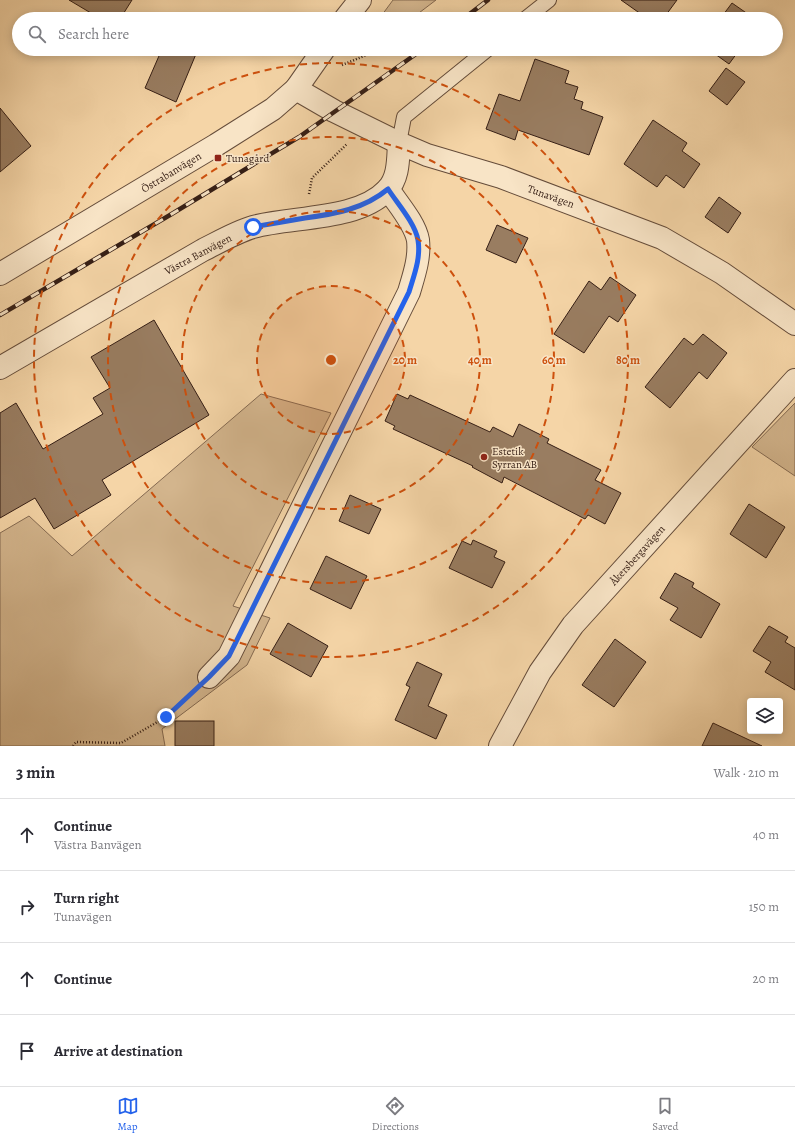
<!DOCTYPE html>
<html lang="en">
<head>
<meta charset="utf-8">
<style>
	:root { --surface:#fff; --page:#f2f2f3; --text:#2b2b33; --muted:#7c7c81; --line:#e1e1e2; --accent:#2563eb }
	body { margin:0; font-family:Alegreya,serif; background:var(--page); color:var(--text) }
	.controls { position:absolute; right:12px; bottom:12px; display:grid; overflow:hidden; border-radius:4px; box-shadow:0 2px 10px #0003 }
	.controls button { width:36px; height:36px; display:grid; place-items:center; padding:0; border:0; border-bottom:1px solid var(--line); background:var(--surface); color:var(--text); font:20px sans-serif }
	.stop { position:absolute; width:12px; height:12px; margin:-9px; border:3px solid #2563eb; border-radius:50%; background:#fff }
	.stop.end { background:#2563eb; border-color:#fff; box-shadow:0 1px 4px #0008 }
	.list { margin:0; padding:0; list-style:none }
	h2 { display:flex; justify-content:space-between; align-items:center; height:52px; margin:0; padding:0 16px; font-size:17px }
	h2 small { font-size:13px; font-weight:400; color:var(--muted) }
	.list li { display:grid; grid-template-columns:26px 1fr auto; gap:12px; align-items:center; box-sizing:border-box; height:72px; padding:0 16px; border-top:1px solid var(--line) }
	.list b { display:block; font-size:15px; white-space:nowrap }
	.list p { margin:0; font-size:13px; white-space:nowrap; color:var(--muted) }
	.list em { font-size:13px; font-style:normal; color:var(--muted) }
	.icon { flex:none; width:22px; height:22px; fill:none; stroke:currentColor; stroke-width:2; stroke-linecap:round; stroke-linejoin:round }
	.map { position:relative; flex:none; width:795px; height:746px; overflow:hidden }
	.search { position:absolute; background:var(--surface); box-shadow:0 2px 10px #0003; left:12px; right:12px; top:12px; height:44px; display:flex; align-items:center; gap:10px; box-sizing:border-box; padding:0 14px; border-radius:22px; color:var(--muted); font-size:15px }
	.sheet { height:340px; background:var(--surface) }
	nav { display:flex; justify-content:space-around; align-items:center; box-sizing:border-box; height:56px; border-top:1px solid var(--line); background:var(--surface); font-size:11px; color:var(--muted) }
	nav a { display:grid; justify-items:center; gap:2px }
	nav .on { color:var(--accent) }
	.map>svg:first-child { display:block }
	.green { fill:#d4b68e; stroke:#846a52 }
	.building { fill:#997d61; stroke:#351e15 }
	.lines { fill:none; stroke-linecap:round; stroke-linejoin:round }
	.service-casing { stroke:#654c3a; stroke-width:16 }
	.minor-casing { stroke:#654c3a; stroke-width:24 }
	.path { stroke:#351e15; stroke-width:2.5; stroke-dasharray:1 2; stroke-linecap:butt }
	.service { stroke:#f8e4c6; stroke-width:14 }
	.minor { stroke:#f8e4c6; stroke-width:22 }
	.rail-casing { stroke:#351e15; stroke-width:4.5 }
	.rail { stroke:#f8e4c6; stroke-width:3; stroke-dasharray:9; stroke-linecap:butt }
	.route { stroke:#2563eb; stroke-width:5 }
	.ring { fill:none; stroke:#cd500d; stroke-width:2; stroke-dasharray:7 5 }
	.poi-dot { fill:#8f2418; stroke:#f8e4c6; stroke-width:1.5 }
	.labels { text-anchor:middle; stroke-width:3; stroke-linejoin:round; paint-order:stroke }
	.poi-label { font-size:11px; fill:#351e15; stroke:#f8e4c6; text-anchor:start }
	.street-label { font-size:11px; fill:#351e15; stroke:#f8e4c6 }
	.centre { fill:#cd500d; stroke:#f8e4c6; stroke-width:2 }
	.ring-label { font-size:12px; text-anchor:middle; font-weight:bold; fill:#cd500d; stroke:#f8e4c6; stroke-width:3; stroke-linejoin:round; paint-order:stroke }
</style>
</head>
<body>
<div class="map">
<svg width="795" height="746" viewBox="0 0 795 746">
	<rect width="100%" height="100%" fill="#f5d5a7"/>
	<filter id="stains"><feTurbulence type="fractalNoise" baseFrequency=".005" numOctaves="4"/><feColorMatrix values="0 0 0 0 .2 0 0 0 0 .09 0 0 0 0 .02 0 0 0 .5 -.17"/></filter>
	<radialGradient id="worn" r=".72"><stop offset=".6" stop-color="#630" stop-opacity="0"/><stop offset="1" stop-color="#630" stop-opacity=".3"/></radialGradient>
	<g class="green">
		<path d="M393,0h43l-25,19h-32z"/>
		<path d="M261,394l70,19 -98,193 37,12 -23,47 -85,64 3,17h-165v-213l29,-17 43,40z"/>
		<path d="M795,403v73l-43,-29z"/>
	</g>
	<g class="building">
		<path d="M69,0h63l-12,19h-19z"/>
		<path d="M621,0h56l-14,19h-15z"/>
		<path d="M732,3l23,16h-35z"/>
		<path d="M162,49h22l12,5 -20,48 -31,-14z"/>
		<path d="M708,49h32l-11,15z"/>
		<path d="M535,59l34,12 -4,12 13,4 -4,12 9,3 -2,7 22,8 -14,38 -71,-25 -3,10 -29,-11 13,-35 21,7z"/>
		<path d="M726,68l19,14 -18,23 -18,-14z"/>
		<path d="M0,108l31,38 -31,26z"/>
		<path d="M653,120l34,23 -5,8 18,13 -16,24 -18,-13 -9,12 -33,-23z"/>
		<path d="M719,197l22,16 -13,20 -23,-16z"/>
		<path d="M497,225l31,13 -12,25 -30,-13z"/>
		<path d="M610,277l26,18 -18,27 -9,-6 -25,37 -30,-19 35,-53 12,9z"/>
		<path d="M154,320l55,95 -107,65 9,15 -57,34 -19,-31 -35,20v-105l16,-10 27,46 60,-35 -10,-16 17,-10 -19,-31z"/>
		<path d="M703,334l24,19 -20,26 -8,-7 -29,36 -25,-21 39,-49 9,7z"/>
		<path d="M397,394l11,5 2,-4 80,37 3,-5 20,10 6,-13 30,15 -2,4 54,27 -6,10 26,13 -16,31 -17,-9 -3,4 -81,-42 -2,6 -30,-16 1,-1 -80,-37 2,-3 -10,-5z"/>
		<path d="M350,495l31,14 -12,25 -30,-13z"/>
		<path d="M749,504l36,23 -19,31 -36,-24z"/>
		<path d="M473,540l24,11 -3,6 11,5 -13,26 -43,-20 13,-27 9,4z"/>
		<path d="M326,556l41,20 -16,33 -41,-20z"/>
		<path d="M675,573l19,10 -2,4 28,17 -19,34 -31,-18 8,-12 -18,-10z"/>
		<path d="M288,623l40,23 -17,31 -41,-23z"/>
		<path d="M769,626l19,11 -3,5 10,6v42l-30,-18 6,-10 -18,-11z"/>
		<path d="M615,639l31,23 -32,45 -32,-22z"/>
		<path d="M417,662l25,12 -14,32 19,9 -11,24 -41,-19 15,-33 -4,-2z"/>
		<rect x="175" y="721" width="39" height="25"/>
		<path d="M713,723l49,23h-60z"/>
	</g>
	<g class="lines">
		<defs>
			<g id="service">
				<path d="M525,19l24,-19"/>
				<path d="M399,143l5,-26 84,-68"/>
			</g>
			<g id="minor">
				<path d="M345,19l15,-19"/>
				<path d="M296,89l38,22 65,32 28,12 74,22 161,61 60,35 73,51"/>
				<path d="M0,274l216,-129 57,-36 23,-20 28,-40"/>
				<path d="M0,368l203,-118c16,-8 33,-18 50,-23 39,-11 105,-6 134,-37 12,-12 11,-31 12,-47"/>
				<path d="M209,677l20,-21 180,-364c5,-17 11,-34 9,-52 -3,-17 -21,-37 -30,-51"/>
				<path d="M500,746l40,-74 33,-47 222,-245"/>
			</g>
		</defs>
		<use href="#service" class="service-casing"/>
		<use href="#minor" class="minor-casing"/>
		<g class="path">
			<path d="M342,65l27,-11 9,-5"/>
			<path d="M309,194l3,-16 35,-34"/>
			<path d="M73,746l3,-4 45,1 45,-26 27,-25"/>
		</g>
		<use href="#service" class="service"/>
		<use href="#minor" class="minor"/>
		<defs>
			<g id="rail">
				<path d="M463,19l25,-19"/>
				<path d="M0,315l170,-100 79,-48 50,-30 124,-88"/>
			</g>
		</defs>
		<use href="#rail" class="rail-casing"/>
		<use href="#rail" class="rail"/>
	</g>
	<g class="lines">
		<path class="route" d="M166,717l43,-40 20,-21 180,-364c5,-17 12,-34 9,-52 -3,-17 -21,-37 -30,-51 -24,20 -53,25 -83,29 -17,3 -35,6 -52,9"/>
	</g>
	<circle cx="331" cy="360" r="74" fill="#cd500d" fill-opacity=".12"/>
	<g class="ring">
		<circle cx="331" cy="360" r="74"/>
		<circle cx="331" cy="360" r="149"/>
		<circle cx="331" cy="360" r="223"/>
		<circle cx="331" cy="360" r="297"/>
	</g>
	<g class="poi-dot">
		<rect x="214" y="154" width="8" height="8" rx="2"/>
		<circle cx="484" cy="457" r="4"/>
	</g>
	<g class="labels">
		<g class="poi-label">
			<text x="226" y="162">Tunagård</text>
			<text x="492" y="455">Estetik<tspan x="492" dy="13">Syrran AB</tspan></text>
		</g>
		<g class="street-label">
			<text transform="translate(171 172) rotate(-31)" y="4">Östrabanvägen</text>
			<text transform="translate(551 196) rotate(20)" y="4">Tunavägen</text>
			<text transform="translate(198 254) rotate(-28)" y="4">Västra Banvägen</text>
			<text transform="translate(637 555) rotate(-48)" y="4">Åkersbergavägen</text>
		</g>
	</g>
	<circle cx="331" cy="360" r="6" class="centre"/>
	<g class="ring-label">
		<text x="405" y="364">20 m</text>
		<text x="480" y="364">40 m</text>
		<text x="554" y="364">60 m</text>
		<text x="628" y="364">80 m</text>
	</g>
	<rect width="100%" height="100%" filter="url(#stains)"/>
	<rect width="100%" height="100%" fill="url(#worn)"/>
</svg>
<div class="controls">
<button><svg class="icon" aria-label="layers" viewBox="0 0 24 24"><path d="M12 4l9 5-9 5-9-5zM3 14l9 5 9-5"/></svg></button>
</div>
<div class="stop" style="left:253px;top:227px"></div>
<div class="stop end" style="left:166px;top:717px"></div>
<div class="search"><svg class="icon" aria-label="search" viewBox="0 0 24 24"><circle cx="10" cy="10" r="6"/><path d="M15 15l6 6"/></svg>Search here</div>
</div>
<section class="sheet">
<h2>3 min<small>Walk · 210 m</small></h2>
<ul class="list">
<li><svg class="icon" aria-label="ahead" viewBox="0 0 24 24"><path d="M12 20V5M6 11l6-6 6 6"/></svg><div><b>Continue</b><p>Västra Banvägen</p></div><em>40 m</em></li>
<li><svg class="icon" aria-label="right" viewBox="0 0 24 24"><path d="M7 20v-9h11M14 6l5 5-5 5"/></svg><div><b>Turn right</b><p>Tunavägen</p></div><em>150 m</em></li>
<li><svg class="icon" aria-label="ahead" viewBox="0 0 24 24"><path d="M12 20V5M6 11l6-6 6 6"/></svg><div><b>Continue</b></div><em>20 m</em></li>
<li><svg class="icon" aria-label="arrive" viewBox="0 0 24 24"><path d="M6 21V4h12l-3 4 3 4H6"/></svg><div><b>Arrive at destination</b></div></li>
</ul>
</section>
<nav>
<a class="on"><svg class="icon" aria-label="map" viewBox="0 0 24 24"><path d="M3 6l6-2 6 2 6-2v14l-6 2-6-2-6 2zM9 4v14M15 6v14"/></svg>Map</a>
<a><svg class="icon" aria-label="directions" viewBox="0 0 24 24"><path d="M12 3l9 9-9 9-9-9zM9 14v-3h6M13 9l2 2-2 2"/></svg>Directions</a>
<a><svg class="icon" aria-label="saved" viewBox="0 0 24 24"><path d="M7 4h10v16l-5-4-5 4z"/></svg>Saved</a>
</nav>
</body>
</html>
